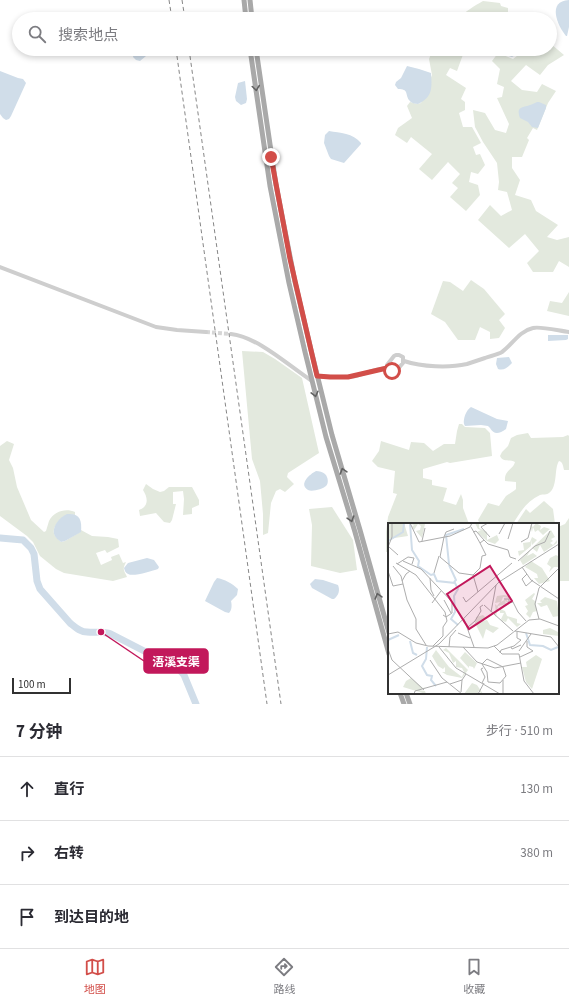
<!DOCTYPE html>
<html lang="zh">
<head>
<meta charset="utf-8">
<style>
	:root { --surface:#fff; --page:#f2f2f3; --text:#2b2b33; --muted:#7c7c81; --line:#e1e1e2; --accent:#d24e49 }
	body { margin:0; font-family:"Source Sans 3","Noto Sans SC",sans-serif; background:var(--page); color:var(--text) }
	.scale { position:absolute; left:12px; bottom:10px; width:59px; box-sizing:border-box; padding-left:4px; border:2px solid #313131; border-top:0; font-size:11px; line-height:14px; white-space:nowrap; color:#313131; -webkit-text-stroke:3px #fff; paint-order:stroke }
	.stop { position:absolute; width:12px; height:12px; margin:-9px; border:3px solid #d24e49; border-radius:50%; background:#fff }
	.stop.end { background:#d24e49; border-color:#fff; box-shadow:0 1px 4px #0008 }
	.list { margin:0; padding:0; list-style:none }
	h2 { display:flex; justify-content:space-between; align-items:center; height:52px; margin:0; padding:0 16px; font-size:17px }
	h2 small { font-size:13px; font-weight:400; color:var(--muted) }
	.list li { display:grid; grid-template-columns:26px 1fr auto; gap:12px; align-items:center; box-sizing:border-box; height:64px; padding:0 16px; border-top:1px solid var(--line) }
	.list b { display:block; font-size:15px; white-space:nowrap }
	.list em { font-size:13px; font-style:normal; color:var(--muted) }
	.icon { flex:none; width:22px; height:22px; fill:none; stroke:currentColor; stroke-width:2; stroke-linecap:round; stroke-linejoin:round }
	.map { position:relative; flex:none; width:569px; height:704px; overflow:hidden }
	.search { position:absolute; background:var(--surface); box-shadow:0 2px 6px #0003; left:12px; right:12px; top:12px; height:44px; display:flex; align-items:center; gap:10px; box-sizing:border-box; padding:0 14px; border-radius:22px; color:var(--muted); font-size:15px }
	.sheet { height:244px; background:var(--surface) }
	nav { display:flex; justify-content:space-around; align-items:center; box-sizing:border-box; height:56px; border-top:1px solid var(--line); background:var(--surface); font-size:11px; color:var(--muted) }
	nav a { display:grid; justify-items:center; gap:2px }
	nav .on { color:var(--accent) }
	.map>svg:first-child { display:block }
	.green { fill:#e3e9de }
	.water { fill:#d0dde9 }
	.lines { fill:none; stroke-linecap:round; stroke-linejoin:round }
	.river { stroke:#d0dde9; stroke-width:7 }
	.tertiary-tunnel { stroke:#d6d6d6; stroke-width:4; stroke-dasharray:4 2; stroke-linecap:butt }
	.tertiary { stroke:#cecece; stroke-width:4 }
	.primary { stroke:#a9a9a9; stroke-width:5 }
	.rail { stroke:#868686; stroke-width:1; stroke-dasharray:4 3; stroke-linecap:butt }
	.oneway { stroke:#616161 }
	.route { stroke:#d24e49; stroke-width:5 }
	.inset-river { fill:none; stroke:#d0dde9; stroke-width:2 }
	.inset-road { fill:none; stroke:#adadad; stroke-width:1 }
	.view { fill:#c2185b; fill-opacity:0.15; stroke:#c2185b; stroke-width:2 }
	.inset-edge { fill:none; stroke:#313131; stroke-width:2 }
	.leader { fill:none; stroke:#c2185b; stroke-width:1.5 }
	.callout-dot { fill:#c2185b; stroke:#fff; stroke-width:1.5 }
	.callout { fill:#c2185b; stroke:#c2185b; stroke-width:1.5 }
	.callout-label { font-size:12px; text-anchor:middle; font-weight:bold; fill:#fff }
</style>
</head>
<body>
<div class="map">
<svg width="569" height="704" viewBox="0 0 569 704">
	<rect width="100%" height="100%" fill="#fff"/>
	<g class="green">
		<path d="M483,1l17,2 1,3 7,2v7l-8,-2 -2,6h-40c8,-8 16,-13 25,-18z"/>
		<path d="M551,44l13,11 -16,10 -8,10 -14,-10 -15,16 11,9 15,2 5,-8 14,7 -8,12 -11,27 -4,-2 -6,10 2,2 -7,17h-10v11l8,12 -5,15 16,5 5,11 22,14 -11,12 10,3 12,-3v30l-10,-6 -6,11h-20l-6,-9 12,-12 -14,-17 -16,14 -31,-28 12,-15 11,11 11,-6 -5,-18 -9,-2 1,-8 -2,-19 -14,-21 -8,-15 -2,-17 12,3 10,17 11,3 3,-9 -12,-26 5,-1 2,-10 -7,-3 3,-15 -8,-8 6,-8 15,6 13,-10h6l8,6 7,-6h3v-3z"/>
		<path d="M433,49h32l-8,22 -7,-3 -4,7 20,13 -5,11 4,3v8l-6,3 4,14h9l9,16 -8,4 3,8 4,-1 5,11 -7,9 -7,-2 -2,10 9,3 2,10 -14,16 -16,-14 8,-9 -6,-5 8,-9 -12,-12 -16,18 -13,-11 13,-15 -21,-17 -4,6 -12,-8 3,-7 14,-10 -5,-12 3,-4 7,2 4,-1 11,-28 -3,-16z"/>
		<path d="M471,280l13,9 21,25 -6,6 6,8 -6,10 -9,1v-7l-10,-5 -5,13h-17l-13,-18 -14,-8 12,-33 7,1 13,9z"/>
		<path d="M569,292v24l-22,-5 3,-10 12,2z"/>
		<path d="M242,351l21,1 12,7 27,19 17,75 -31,20 -1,4 7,7 -9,8 -5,-3 -4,2 -5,12 -3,30 -5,2v-21l-3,-33 -8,-22z"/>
		<path d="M459,424h3l3,3 20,1 5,5 2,23 -42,7 -3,-1 -24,7v9l9,2v5l15,3 -4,13 13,4 5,-11 2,6v8l6,16h-80v28h-3v-20l2,-15 9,-23 -4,-1 2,-22 -17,-4 -6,-6 7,-10 2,-10 28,9 2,-8 13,1 9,8 11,-7h11l2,-13z"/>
		<path d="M528,433l3,5 32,-1 5,-2 1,1v34h-5c-1,-4 -1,-8 -5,-9 -5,7 -1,26 -10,32 -2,2 -6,1 -9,2 -13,6 -20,17 -27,29h-33l-2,-4 10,-17 11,3 7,-10 9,-6 1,-1v-7l-11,-1c-1,-11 8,-11 10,-19 -5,-3 -12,1 -15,-6l2,-4 6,-6 3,-8 6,-3z"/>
		<path d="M7,441l7,3 -5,16 4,8 4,19 14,33 13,12 2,-1c1,-3 2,-7 3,-10 5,-10 17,-13 26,-9v3c-8,-1 -12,1 -17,7 -7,9 -5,13 3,20l4,-1 15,-9 1,-2 11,6 16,1 10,2 1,8 -12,6 -2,-3 -9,3 5,12 11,-5 -1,-3 8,-3 4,9 3,-1c-4,8 -2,8 1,15l-14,4 -49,-8 -8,-4 -16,-13 -7,-14 -6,-6 -27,-20v-70z"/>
		<path d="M146,484l7,5 7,3 4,-1 5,-4h23l7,13v5l-7,3v6l-9,1 1,-16 -1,-8 -10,1v12h3l-4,16 -2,3 -6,-1 -8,-9 -16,3 -1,-6c10,-4 9,-12 4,-20z"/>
		<path d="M544,501l9,8 2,15h-39l10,-15 4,4z"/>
		<path d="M332,507l21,33 4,30 -17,3 -29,-7 1,-41 -3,-16z"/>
		<path d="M569,518v63h-11v-54l7,-3z"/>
	</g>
	<g class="water">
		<path d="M569,0v27l-2,9h-1c-9,-11 -19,-35 3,-36z"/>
		<path d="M137,49h8l2,3 -1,4 -6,5 -4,-1 -3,-3 1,-4z"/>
		<path d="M503,49h17l-3,5 -5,3 -9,-3z"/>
		<path d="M407,66l12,3 12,4c1,15 2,24 -13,31 -3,0 -7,-1 -9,-4 -4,-6 0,-11 -11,-11l-3,-4 1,-3 5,-4z"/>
		<path d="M0,71l18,7 5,1 3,4 -15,33 -2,3 -3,1 -3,-2 -3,-4z"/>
		<path d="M245,81l2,18 -1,4 -5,2 -5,-4 -1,-4 3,-14z"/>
		<path d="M537,102h2l7,3v3l-8,20 -6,-1 -4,-5 -8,-4c-4,-12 2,-10 10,-13 3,-1 5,-2 7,-3z"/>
		<path d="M329,131c11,2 24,2 32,12v1l-17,19 -13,-4 -2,-3 -5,-13 1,-8z"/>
		<path d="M548,335h20v4l-2,1 -18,1z"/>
		<path d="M509,357l3,6c-4,4 -8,8 -14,6l-2,-5 1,-6z"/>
		<path d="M471,407l26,12 11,2 -2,8c-7,5 -12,6 -16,-1l-2,-2 -7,-1 -16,1 -1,-2c-1,-5 2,-14 7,-17z"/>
		<path d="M316,471c3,0 7,1 9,3 3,3 4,9 1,12 -3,3 -14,6 -18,4 -10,-6 2,-16 8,-19z"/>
		<path d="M67,514c13,-1 15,6 14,18l-16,9 -4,1c-3,-2 -6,-5 -7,-8 -2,-8 6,-17 13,-20z"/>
		<path d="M147,558l7,2 5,7 -1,2c-6,2 -25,8 -30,5 -3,-2 -3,-3 -4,-6l4,-5z"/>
		<path d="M217,578c7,1 16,6 21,11l-1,6 -6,6c1,4 1,9 -2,12l-4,-1 -20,-11 9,-19z"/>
		<path d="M315,579l8,1 15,5c2,5 1,10 -4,14h-2l-20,-11 -2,-4z"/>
	</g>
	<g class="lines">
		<path class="river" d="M0,538l23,2 8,8 3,6 3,27 3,8 30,34c5,4 10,9 17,9 9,1 16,-1 24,2l37,19 28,13 8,9 12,29"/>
		<path class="tertiary-tunnel" d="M206,332l25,2"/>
		<g class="tertiary">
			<path d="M0,267l156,60 21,3 29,2"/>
			<path d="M231,334c27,3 58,32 81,47"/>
			<path d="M396,355h3l4,2v6l-6,7 -6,1 -4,-3v-3l7,-9z"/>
			<path d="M404,361c18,6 45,7 63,3 6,-2 12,-4 18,-6 5,-2 12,-3 17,-6 10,-7 17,-21 31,-24 7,-2 27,3 36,4"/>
			<path d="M317,376c13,1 26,2 39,0 10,-3 20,-7 31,-8"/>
		</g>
		<g class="primary">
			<path d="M244,0l2,19"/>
			<path d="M250,0l2,19"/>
			<path d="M250,49l20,137 19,97 16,69 21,85 29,95 34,122"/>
			<path d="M256,49l20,136 19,97 16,68 21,85 28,95 29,103"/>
			<path d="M400,693l4,11"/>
			<path d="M406,693l4,11"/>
		</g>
		<g class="rail">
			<path d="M169,0l3,19"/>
			<path d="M182,0l3,19"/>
			<path d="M176,49l91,655"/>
			<path d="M189,49l92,655"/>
		</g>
	</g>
	<defs><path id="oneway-chevron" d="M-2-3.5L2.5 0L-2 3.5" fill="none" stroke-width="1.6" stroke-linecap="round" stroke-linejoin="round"/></defs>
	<g class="oneway">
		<use href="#oneway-chevron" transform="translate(256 88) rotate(82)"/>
		<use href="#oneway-chevron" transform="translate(315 394) rotate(76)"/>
		<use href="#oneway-chevron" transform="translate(343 471) rotate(-107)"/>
		<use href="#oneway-chevron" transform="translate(351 519) rotate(73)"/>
		<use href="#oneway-chevron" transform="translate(378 596) rotate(-106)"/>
	</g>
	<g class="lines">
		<path class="route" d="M271,157l19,102 27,117 13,1h18l39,-9 5,3"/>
	</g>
	<g transform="translate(388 523)">
		<rect width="171" height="171" fill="#fff"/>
		<path d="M0,0h16l4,13 -20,3zM87,0l4,1v4l8,4v8l10,-5 2,5 -4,4 -8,-3 -10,-9 4,-2 -3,-1zM148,0l5,3 -1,4 4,-3 6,2 -7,6 -5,-5 -3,2 -2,-5 -1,5 -2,-7 3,2zM23,1h14l-3,14 -6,-7 4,-1 1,-4 -3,-2 -4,6 -2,-3 2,-2zM163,7l4,7 -4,2 2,2 -3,2 3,2 4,-5v3l-13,9 -4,-7 -3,7 -5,-4zM144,14l5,3 -5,5v-5l-1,6 -12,10 -1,-5 6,-1 -1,-7 7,-1zM143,26l-4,7 6,-3 4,3 -14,9 -3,-5zM171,29v15h-5l-5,5 2,-5 -4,-3 3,-6 6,-3 2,1zM143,38l11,7 8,13 -11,3 -5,-6h4l-1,-4 -12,-7zM146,70l1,1 -3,5 3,2 2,10 -4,1 -3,6 -4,-4 2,-3 -3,-5 3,-1 -3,-5zM116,72l5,1v2l-6,-1 -2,5 5,-3 3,4 -4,-2 1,3 -8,2 -2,11 -4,-5 4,1 -1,-9 2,2 3,-4 -5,1 1,-4 1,-3zM157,74l12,4 2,15 -6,1 -6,-12 -6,2 -4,-4h5l-2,-2zM112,86l5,2 2,5 10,3v4l4,1 -4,3 -9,-9 -2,4 -4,-1 -1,-2 3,-6h-4zM95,92l3,3 -6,4 7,-2 3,5 9,3 -6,5 -7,-4 -3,10 -8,-16 1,-6zM162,105l8,4 1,-2v6l-16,-2v-4zM58,125l22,22 -6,8 -15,-3 -5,-3h3v-5l-2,2 -5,-3 -6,-10 4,-6 13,17 13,10 2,-5 -2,-4 -6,-1v-6l-3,2 -4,-10 -6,-3zM77,129l12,11 -3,6 -1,-2 -4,-1v2l-9,-10zM148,132l6,4 -10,30 -6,-7 -4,-15h5l-1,-5zM23,155l12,10 4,-1 -8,3 6,1 1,3 -23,-7 3,-6zM84,160l5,2 6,9 -5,-3v3h-14z" fill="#e3e9de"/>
		<path class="inset-river" d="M22,0l2,27 7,11 -1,5 13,9 3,-1 3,7 18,2 3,6 -4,7 1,16 -4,7 7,6M0,18l15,-9 1,-9M61,41l-3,-29 18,-6M61,42l7,15 -2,2M138,110l4,12 13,1 8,4 7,-3M0,117l11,-5M22,118l3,12 4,2M39,124l-1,12 -4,7 5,9 5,1 -1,4 5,6"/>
		<path class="inset-road" d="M22,0l9,19 31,-6 20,-9 2,-4M100,0l-7,4 9,10M83,4l9,16 4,-3 4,4 20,6 2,7 6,2M85,9l3,-1 8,9M111,11l6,-11M56,14l-4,20 19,16 14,2 5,17M56,14l2,-5 8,-3M120,16l5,-16M34,18l3,-13M133,19l7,-4 4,-15M0,24l4,-10v-14M1,24l9,8M15,38l18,8 33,35M130,38l17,-15 10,-4 5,-11M8,40l20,12 29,37 2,9 -4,6v9l-10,10M9,41l11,-7 6,1 -2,6M5,43l8,10 6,24 9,19v10l10,16M134,44l9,13 28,19M0,48l5,15 10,-2M46,50l5,-17M139,51l-5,5 4,7 7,-6M85,52l7,-7 2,-12 4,-1 -6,-12M42,55l1,12 3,6M14,58l4,-7 4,-3M75,74l3,5 46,-39M116,76h5v4l4,-1 5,10 8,9M56,77l7,13M44,80l9,-12M96,82l29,26M103,89l5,-27M55,92l3,2 6,-4v-10M76,96l10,28M151,96l-4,-15 4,-16 20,-20M80,104l7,-6 6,-10 -1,-4 3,-2M127,108l36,6 8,10M70,110l12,5M0,111l10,-2 18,11 12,3 60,2 9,-3 32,-25 11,-1 19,7M106,123l8,8h17l5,27 10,13M51,124l17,21 44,26M61,124l1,-10 6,-7M75,124l14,15 18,6 26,-5M123,124l1,2 9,-4M0,126l4,11 32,30M131,128l12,-17M112,130l1,-3 13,-4 7,-6 -4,-2v-6M132,134l13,-6 -6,-4v-6M99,136l16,8 3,9 -6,7 -12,-1 -1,-10 -5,-8zM42,137l12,18 20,16M0,152l51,-31 60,-62 60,-38M94,160l3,-6 -4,-8 2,-1M62,161l12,-4 4,-6M73,169l1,-12M26,171l1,-3 32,-9M90,171l6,-11M115,171v-14"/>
		<path class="view" d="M102,43l22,35 -43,28 -22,-35z"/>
		<rect width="171" height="171" class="inset-edge"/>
	</g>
	<path class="leader" d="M101 632L144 661"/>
	<circle class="callout-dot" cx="101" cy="632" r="4"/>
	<rect class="callout" x="144" y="649" width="64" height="24" rx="4"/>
	<g class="callout-label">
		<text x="176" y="666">浯溪支渠</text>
	</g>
</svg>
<div class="scale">100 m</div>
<div class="stop" style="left:392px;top:371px"></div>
<div class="stop end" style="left:271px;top:157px"></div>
<div class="search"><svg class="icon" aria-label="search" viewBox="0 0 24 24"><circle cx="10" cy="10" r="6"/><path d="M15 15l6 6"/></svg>搜索地点</div>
</div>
<section class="sheet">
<h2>7 分钟<small>步行 · 510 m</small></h2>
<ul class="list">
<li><svg class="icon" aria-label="ahead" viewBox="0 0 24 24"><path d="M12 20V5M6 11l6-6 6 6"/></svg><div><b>直行</b></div><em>130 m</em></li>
<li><svg class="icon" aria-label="right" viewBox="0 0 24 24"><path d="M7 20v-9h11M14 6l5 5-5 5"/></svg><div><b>右转</b></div><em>380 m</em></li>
<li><svg class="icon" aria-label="arrive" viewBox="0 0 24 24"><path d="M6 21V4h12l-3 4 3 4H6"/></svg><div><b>到达目的地</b></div></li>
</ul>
</section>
<nav>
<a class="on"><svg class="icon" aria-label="map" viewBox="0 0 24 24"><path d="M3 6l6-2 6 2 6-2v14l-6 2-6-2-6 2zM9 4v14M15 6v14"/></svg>地图</a>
<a><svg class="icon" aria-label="directions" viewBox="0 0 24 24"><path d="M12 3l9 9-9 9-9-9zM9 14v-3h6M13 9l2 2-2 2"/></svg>路线</a>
<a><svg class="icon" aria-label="saved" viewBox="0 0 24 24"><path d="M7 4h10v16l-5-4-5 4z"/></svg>收藏</a>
</nav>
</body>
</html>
